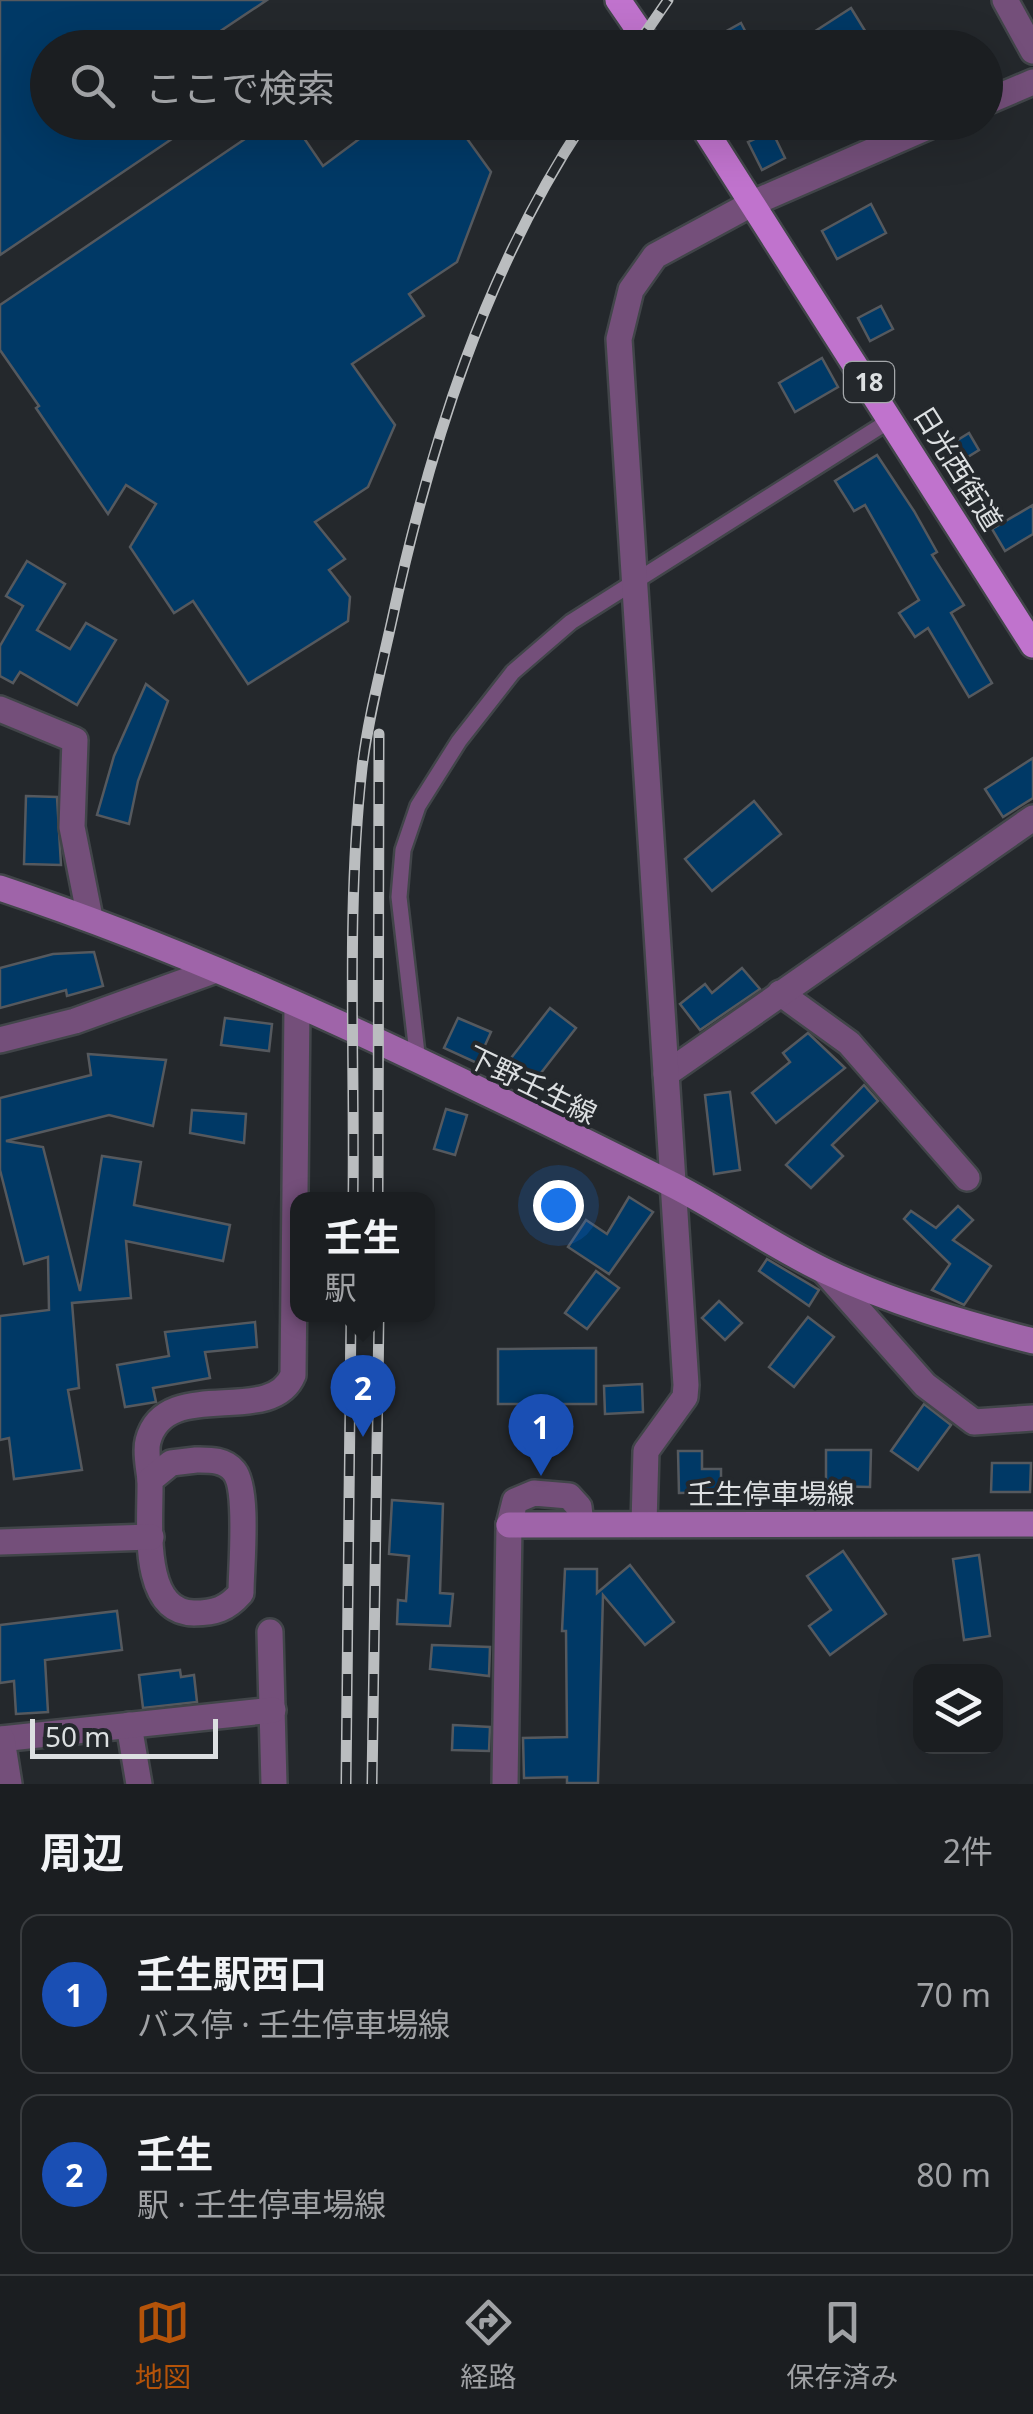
<!DOCTYPE html>
<html lang="ja">
<head>
<meta charset="utf-8">
<style>
	:root { --surface:#1b1e21; --page:#282b2e; --text:#f1f3f6; --muted:#a0a2a5; --line:#393c3f; --accent:#b45309 }
	body { margin:0; font-family:"Noto Sans","Noto Sans JP",sans-serif; background:var(--page); color:var(--text) }
	.controls { position:absolute; right:30px; bottom:30px; display:grid; overflow:hidden; border-radius:20px; box-shadow:0 10px 40px #0002 }
	.controls button { width:90px; height:90px; display:grid; place-items:center; padding:0; border:0; border-bottom:2px solid var(--line); background:var(--surface); color:var(--text); font:50px sans-serif }
	.scale { position:absolute; left:30px; bottom:25px; width:188px; box-sizing:border-box; padding-left:10px; border:5px solid #dcdfe1; border-top:0; font-size:28px; line-height:35px; white-space:nowrap; color:#dcdfe1; -webkit-text-stroke:8px #24282c; paint-order:stroke }
	.you { position:absolute; left:558px; top:1205px; width:35px; height:35px; margin:-25px; border:8px solid #fff; border-radius:50%; background:#1a73e8; box-shadow:0 0 0 15px #1a73e833 }
	.badge { display:grid; place-items:center; width:65px; height:65px; border-radius:50%; background:var(--accent); color:#fff; font-size:32px; font-weight:700 }
	.pin { position:absolute; translate:-50% -82px; filter:drop-shadow(0 2px 5px #0008) }
	.pin::after { content:''; position:absolute; top:52px; width:35px; height:30px; background:inherit; clip-path:polygon(0 0,100% 0,50% 100%) }
	.popup { position:absolute; left:290px; top:1192px; width:145px; height:130px; box-sizing:border-box; display:grid; place-content:center; border-radius:20px; background:var(--surface); filter:drop-shadow(0 2px 8px #0005); font-size:32px; white-space:nowrap; color:var(--muted) }
	.popup b { font-size:38px; color:var(--text) }
	.popup::after { content:''; position:absolute; left:50%; top:100%; margin-left:-20px; border:20px solid transparent; border-top-color:var(--surface) }
	.list { margin:0; padding:0; list-style:none }
	h2 { display:flex; justify-content:space-between; align-items:center; height:130px; margin:0; padding:0 40px; font-size:42px }
	h2 small { font-size:32px; font-weight:400; color:var(--muted) }
	.list li { display:grid; grid-template-columns:65px 1fr auto; gap:30px; align-items:center; box-sizing:border-box; height:160px; margin:0 20px 20px; padding:0 20px; border:2px solid var(--line); border-radius:20px }
	.list b { display:block; font-size:38px; white-space:nowrap }
	.list p { margin:0; font-size:32px; white-space:nowrap; color:var(--muted) }
	.list em { font-size:32px; font-style:normal; color:var(--muted) }
	.icon { flex:none; width:55px; height:55px; fill:none; stroke:currentColor; stroke-width:2; stroke-linecap:round; stroke-linejoin:round }
	.map { position:relative; flex:none; width:1033px; height:1784px; overflow:hidden }
	.search { position:absolute; background:var(--surface); box-shadow:0 10px 40px #0002; left:30px; right:30px; top:30px; height:110px; display:flex; align-items:center; gap:25px; box-sizing:border-box; padding:0 35px; border-radius:55px; color:var(--muted); font-size:38px }
	.sheet { height:490px; background:var(--surface) }
	nav { display:flex; justify-content:space-around; align-items:center; box-sizing:border-box; height:140px; border-top:2px solid var(--line); background:var(--surface); font-size:28px; color:var(--muted) }
	nav a { display:grid; justify-items:center; gap:5px }
	nav .on { color:var(--accent) }
	.map>svg:first-child { display:block }
	.building { fill:#003966; stroke:#55595e; stroke-width:2.5 }
	.lines { fill:none; stroke-linecap:round; stroke-linejoin:round }
	.service-casing { stroke:#414549; stroke-width:20 }
	.minor-casing { stroke:#414549; stroke-width:30 }
	.tertiary-casing { stroke:#414549; stroke-width:30 }
	.secondary-casing { stroke:#414549; stroke-width:30 }
	.primary-casing { stroke:#414549; stroke-width:30 }
	.service { stroke:#744f7a; stroke-width:15 }
	.minor { stroke:#744f7a; stroke-width:25 }
	.tertiary { stroke:#744f7a; stroke-width:25 }
	.secondary { stroke:#9f64a9; stroke-width:25 }
	.primary { stroke:#c073cd; stroke-width:25 }
	.rail-casing { stroke:#babdbf; stroke-width:11 }
	.rail { stroke:#24282c; stroke-width:8; stroke-dasharray:22; stroke-linecap:butt }
	.labels { text-anchor:middle; stroke-width:8; stroke-linejoin:round; paint-order:stroke }
	.shield { fill:#24282c; stroke:#a5a8ab; stroke-width:2.5 }
	.shield-label { font-size:25px; font-weight:bold; fill:#dcdfe1 }
	.street-label { font-size:28px; fill:#dcdfe1; stroke:#24282c }
</style>
</head>
<body>
<div class="map">
<svg width="1033" height="1784" viewBox="0 0 1033 1784">
	<rect width="100%" height="100%" fill="#24282c"/>
	<g class="building">
		<path d="M0,0h267l-72,48h-147v74h149l-197,133z"/>
		<path d="M851,8l16,26 -21,14h-57z"/>
		<path d="M741,23l13,25h-58z"/>
		<path d="M270,122h23l30,44 59,-44h73l36,50 -34,90 -48,32 15,22 -72,48 43,61 -27,62 -53,35 30,37 -16,11 21,27 -2,24 -100,63 -55,-83 -19,12 -44,-66 26,-43 -30,-19 -18,29 -72,-106 3,-2 -39,-56v-45z"/>
		<path d="M772,131l13,27 -23,12 -14,-28z"/>
		<path d="M871,204l15,29 -49,26 -15,-28z"/>
		<path d="M881,306l12,23 -23,12 -12,-23z"/>
		<path d="M822,358l16,29 -43,25 -16,-29z"/>
		<path d="M969,433l10,17 -29,18 -10,-17z"/>
		<path d="M877,455l37,56 23,41 -5,3 32,50 -13,8 41,70 -23,14 -41,-69 -13,9 -16,-24 20,-13 -54,-95 -11,6 -19,-30z"/>
		<path d="M1033,505v29l-28,17 -13,-22z"/>
		<path d="M27,561l38,23 -28,46 33,19 16,-26 30,17 -39,65 -57,-33 -7,11 -13,-7v-30l23,-40 -17,-10z"/>
		<path d="M146,684l22,17 -30,80 -9,43 -32,-9 17,-59z"/>
		<path d="M1033,758v40l-30,19 -18,-28z"/>
		<path d="M26,796l31,1 4,68 -37,-1z"/>
		<path d="M754,801l27,33 -69,57 -27,-32z"/>
		<path d="M94,952l9,34 -36,10 -1,-6 -66,18v-40l53,-14z"/>
		<path d="M742,968l18,21 -60,41 -20,-26 25,-20 7,9z"/>
		<path d="M550,1008l26,20 -39,50 -26,-20z"/>
		<path d="M225,1018l47,6 -3,27 -48,-6z"/>
		<path d="M458,1018l33,14 -14,31 -33,-15z"/>
		<path d="M808,1033l37,35 -69,55 -24,-30 38,-31 -7,-9z"/>
		<path d="M88,1054l78,6 -13,66 -44,-11 -103,26 37,6 37,144 22,-135 39,6 -7,43 96,20 -7,36 -97,-20 5,57 -59,5 7,85 -11,2 14,80 -68,9 -5,-41 -9,2v-124l49,-6 -1,-53 -24,7 -24,-94v-72l91,-23z"/>
		<path d="M864,1085l14,16 -46,44 11,11 -32,32 -25,-23z"/>
		<path d="M730,1092l10,78 -26,4 -9,-79z"/>
		<path d="M446,1109l21,6 -12,40 -21,-6z"/>
		<path d="M192,1110l54,4 -2,29 -54,-10z"/>
		<path d="M629,1197l24,15 -44,62 -41,-27 18,-27 21,14z"/>
		<path d="M958,1206l15,14 -20,20 38,26 -27,39 -32,-15 18,-26 -46,-45 7,-8 25,17z"/>
		<path d="M767,1259l52,31 -10,16 -50,-35z"/>
		<path d="M596,1271l23,17 -32,41 -22,-16z"/>
		<path d="M719,1301l23,22 -17,17 -23,-22z"/>
		<path d="M808,1317l26,20 -40,50 -25,-20z"/>
		<path d="M255,1322l2,25 -52,5 5,26 -57,10 3,14 -31,5 -8,-42 52,-9 -4,-24z"/>
		<path d="M596,1348v56h-98v-55z"/>
		<path d="M642,1384l1,28 -38,2 -1,-28z"/>
		<path d="M924,1404l27,21 -33,45 -27,-19z"/>
		<path d="M826,1450h45l-1,37 -44,-1z"/>
		<path d="M678,1451h24v18h19v23l-42,1z"/>
		<path d="M992,1463h39l-1,29h-39z"/>
		<path d="M392,1500l51,4 -3,89 13,1 -3,32 -53,-2 1,-24 8,1 3,-45 -20,-2z"/>
		<path d="M843,1551l43,63 -56,41 -21,-29 22,-16 -24,-34z"/>
		<path d="M979,1555l11,81 -26,4 -11,-81z"/>
		<path d="M630,1565l44,57 -29,23 -42,-50 -5,188h-31v-6l-43,1 -1,-40 44,-1 -1,-106h-4l3,-62h32v24z"/>
		<path d="M117,1611l5,39 -77,10 3,52 -32,2 -2,-33 -14,2v-58z"/>
		<path d="M432,1645l58,2 -1,29 -59,-7z"/>
		<path d="M180,1670l1,7 13,-2 3,27 -54,6 -4,-33z"/>
		<path d="M453,1725l37,2 -1,24 -37,-1z"/>
	</g>
	<g class="lines">
		<defs>
			<path id="service" d="M418,1062l-19,-165 4,-47 15,-44 41,-65 54,-69 58,-50 321,-203"/>
			<g id="minor">
				<path d="M1005,0l28,51"/>
				<path d="M0,709l75,31 -3,87 18,91"/>
				<path d="M780,993l69,50 118,135"/>
				<path d="M0,1040l75,-19 141,-51"/>
				<path d="M666,1074l367,-256"/>
				<path d="M824,1271l101,114 49,37 59,-4"/>
				<path d="M150,1480c-1,-11 -5,-28 -2,-39 17,-66 123,-13 145,-66l4,-368"/>
				<path d="M270,1632l4,152"/>
				<path d="M129,1725l10,59"/>
				<path d="M0,1739l273,-29"/>
				<path d="M2,1739l7,45"/>
				<path d="M505,1784l4,-259"/>
			</g>
			<g id="tertiary">
				<path d="M986,102l47,-20"/>
				<path d="M196,1460c13,0 28,-1 38,11 15,18 7,96 7,122 -14,16 -26,20 -47,20 -55,-1 -43,-94 -44,-133l21,-17z"/>
				<path d="M644,1524l2,-73 39,-54 1,-12 -67,-1046 12,-49 24,-34 98,-53 186,-81"/>
				<path d="M509,1525l6,-24 19,-8 35,3 10,11 2,17"/>
				<path d="M0,1542l151,-5"/>
			</g>
			<g id="secondary">
				<path d="M0,888c232,77 455,188 673,297 51,26 99,61 152,86 65,31 138,52 208,70"/>
				<path d="M509,1525l524,-1"/>
			</g>
			<g id="primary">
				<path d="M618,0l33,48"/>
				<path d="M700,122l333,523"/>
			</g>
		</defs>
		<use href="#service" class="service-casing"/>
		<use href="#minor" class="minor-casing"/>
		<use href="#tertiary" class="tertiary-casing"/>
		<use href="#secondary" class="secondary-casing"/>
		<use href="#primary" class="primary-casing"/>
		<use href="#service" class="service"/>
		<use href="#minor" class="minor"/>
		<use href="#tertiary" class="tertiary"/>
		<use href="#secondary" class="secondary"/>
		<use href="#primary" class="primary"/>
		<defs>
			<g id="rail">
				<path d="M635,48l33,-48"/>
				<path d="M353,1200c2,-144 -7,-289 9,-432 6,-50 19,-98 30,-148 38,-175 92,-347 192,-498"/>
				<path d="M378,1200l1,-466"/>
				<path d="M346,1784l5,-470"/>
				<path d="M372,1784l7,-470"/>
			</g>
		</defs>
		<use href="#rail" class="rail-casing"/>
		<use href="#rail" class="rail"/>
	</g>
	<g class="labels">
		<rect class="shield" x="844" y="362" width="50" height="40" rx="8"/>
		<g class="shield-label">
			<text x="869" y="391">18</text>
		</g>
		<g class="street-label">
			<text transform="translate(958 468) rotate(58)" y="10">日光西街道</text>
			<text transform="translate(532 1085) rotate(26)" y="10">下野壬生線</text>
			<text x="771" y="1504">壬生停車場線</text>
		</g>
	</g>
</svg>
<div class="controls">
<button><svg class="icon" aria-label="layers" viewBox="0 0 24 24"><path d="M12 4l9 5-9 5-9-5zM3 14l9 5 9-5"/></svg></button>
</div>
<div class="scale">50 m</div>
<div class="you"></div>
<div class="pin badge" style="left:541px;top:1476px;background:#1a4fb4">1</div>
<div class="pin badge" style="left:363px;top:1437px;background:#1a4fb4">2</div>
<div class="popup"><b>壬生</b>駅</div>
<div class="search"><svg class="icon" aria-label="search" viewBox="0 0 24 24"><circle cx="10" cy="10" r="6"/><path d="M15 15l6 6"/></svg>ここで検索</div>
</div>
<section class="sheet">
<h2>周辺<small>2件</small></h2>
<ul class="list">
<li><span class="badge" style="background:#1a4fb4">1</span><div><b>壬生駅西口</b><p>バス停 · 壬生停車場線</p></div><em>70 m</em></li>
<li><span class="badge" style="background:#1a4fb4">2</span><div><b>壬生</b><p>駅 · 壬生停車場線</p></div><em>80 m</em></li>
</ul>
</section>
<nav>
<a class="on"><svg class="icon" aria-label="map" viewBox="0 0 24 24"><path d="M3 6l6-2 6 2 6-2v14l-6 2-6-2-6 2zM9 4v14M15 6v14"/></svg>地図</a>
<a><svg class="icon" aria-label="directions" viewBox="0 0 24 24"><path d="M12 3l9 9-9 9-9-9zM9 14v-3h6M13 9l2 2-2 2"/></svg>経路</a>
<a><svg class="icon" aria-label="saved" viewBox="0 0 24 24"><path d="M7 4h10v16l-5-4-5 4z"/></svg>保存済み</a>
</nav>
</body>
</html>
